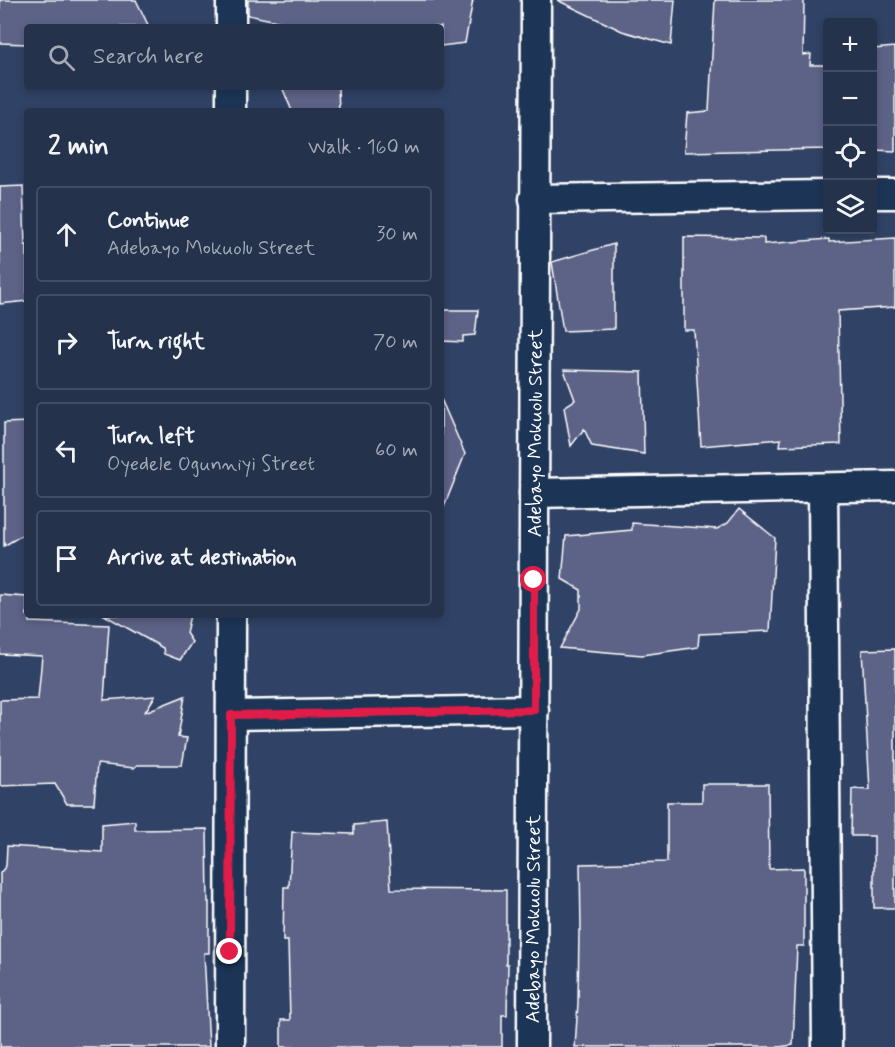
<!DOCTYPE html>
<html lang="en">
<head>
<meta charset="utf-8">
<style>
	:root { --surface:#24324c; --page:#2c3a53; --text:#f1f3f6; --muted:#a3aab5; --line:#414d64 }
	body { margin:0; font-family:Mynerve,sans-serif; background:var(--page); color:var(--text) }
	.controls { position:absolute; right:18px; top:18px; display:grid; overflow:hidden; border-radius:6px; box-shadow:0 3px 9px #0003 }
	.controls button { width:54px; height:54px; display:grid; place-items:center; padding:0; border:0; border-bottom:2px solid var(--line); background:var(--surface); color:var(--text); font:30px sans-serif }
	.stop { position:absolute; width:18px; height:18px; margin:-14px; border:4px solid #e11d48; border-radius:50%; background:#fff }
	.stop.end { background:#e11d48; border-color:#fff; box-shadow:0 2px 6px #0008 }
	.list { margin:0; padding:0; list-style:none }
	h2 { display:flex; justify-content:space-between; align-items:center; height:78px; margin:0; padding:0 24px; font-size:26px }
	h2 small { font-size:20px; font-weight:400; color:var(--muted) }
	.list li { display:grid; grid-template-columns:39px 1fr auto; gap:18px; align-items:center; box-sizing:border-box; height:96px; margin:0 12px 12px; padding:0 12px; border:2px solid var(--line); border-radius:6px }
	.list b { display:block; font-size:22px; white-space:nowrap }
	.list p { margin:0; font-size:20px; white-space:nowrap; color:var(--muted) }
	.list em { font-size:20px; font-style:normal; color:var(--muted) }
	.icon { flex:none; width:33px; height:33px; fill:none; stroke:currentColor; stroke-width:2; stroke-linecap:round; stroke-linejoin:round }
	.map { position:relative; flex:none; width:895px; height:1047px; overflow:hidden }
	.search { position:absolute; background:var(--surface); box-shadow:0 3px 9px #0003; left:24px; top:24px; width:420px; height:66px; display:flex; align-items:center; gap:15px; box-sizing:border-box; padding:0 21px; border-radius:6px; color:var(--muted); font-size:22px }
	.panel { position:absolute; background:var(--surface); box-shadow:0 3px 9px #0003; left:24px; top:108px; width:420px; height:510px; border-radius:6px }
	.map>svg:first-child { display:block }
	.building { fill:#5d6287; stroke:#fff; stroke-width:1.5 }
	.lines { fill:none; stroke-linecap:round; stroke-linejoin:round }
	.minor-casing { stroke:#fff; stroke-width:33 }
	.minor { stroke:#1d3557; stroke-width:28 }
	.route { stroke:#e11d48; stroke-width:8 }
	.labels { text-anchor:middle; stroke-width:4.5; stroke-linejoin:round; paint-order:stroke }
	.street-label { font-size:20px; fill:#fff; stroke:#1d3557 }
</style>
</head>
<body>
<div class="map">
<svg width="895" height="1047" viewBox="0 0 895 1047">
	<rect width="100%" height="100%" fill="#304265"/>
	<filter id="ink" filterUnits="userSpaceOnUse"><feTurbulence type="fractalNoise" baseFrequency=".0167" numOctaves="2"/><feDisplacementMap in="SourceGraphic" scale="12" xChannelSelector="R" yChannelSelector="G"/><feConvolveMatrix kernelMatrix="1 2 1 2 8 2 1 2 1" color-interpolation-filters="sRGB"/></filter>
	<g filter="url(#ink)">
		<g class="building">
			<path d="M0,0h136l13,27h-122v17l-27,-1z"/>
			<path d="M248,0h225l-8,43 -24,3v-19h-158l-2,-5 -33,-7z"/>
			<path d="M557,0h118l-4,45 -49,-14z"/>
			<path d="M715,0h89l-1,55 8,-1 -1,11h18v84l-144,3 3,-39 22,-2z"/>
			<path d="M895,47v104l-22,-1v-101z"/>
			<path d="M282,87h56l1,24h-47z"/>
			<path d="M23,186l2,59h2v56l-27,3v-117z"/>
			<path d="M684,237l80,1v6l65,-5v3l66,-4v69l-57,4 3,133 -61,2 1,-7 -80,7 -7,-116h-10z"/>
			<path d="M614,244v85l-51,2 -11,-69z"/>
			<path d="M441,310h37l-3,25 -12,1v6l-22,-1z"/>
			<path d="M564,370l78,2 2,82 -52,-8 -8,-17 -13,17 -7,-39 11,-7z"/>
			<path d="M441,399l24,55 -23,58h-1z"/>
			<path d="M27,422v110l-23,14v-123z"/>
			<path d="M739,509l36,29 -5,93 -71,3 -1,13 -56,8 -82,-7 21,-39v-19l-19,-11 4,-43 66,-6v-7l85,6 11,-6z"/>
			<path d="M0,595l27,2v18h3v7l79,3 -5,75 51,-4 -10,16 40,-16 -7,41 9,1 -5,27h-45l-3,3 -37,-4 -3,40h-27l-12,-20 -55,2v-86l38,-1 4,-43 -42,-2z"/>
			<path d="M104,615h86l-4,18 6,9 -12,18 -16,-6 -1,-6z"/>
			<path d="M895,649v259h-21v-72h-23l1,-47 18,1 -8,-140z"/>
			<path d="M702,784h66l1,85 35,-1v78h-7l-4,99 -14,2h-204l3,-44 1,-73h2l-1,-66 87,-2v-60h35z"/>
			<path d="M135,821v9l72,-1 1,73h1v51h-5l5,94h-209v-174l6,-7 1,-20 95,6v-28z"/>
			<path d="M387,822l4,67 115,1v74h2l-1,51h-5v32h-221v-27h9l-2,-79h-5l1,-54h5l3,-55 62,2v-9z"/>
		</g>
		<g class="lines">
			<defs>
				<g id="minor">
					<path d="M231,27v-27"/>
					<path d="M231,111v-24"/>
					<path d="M872,194h23"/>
					<path d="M534,199l294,-4"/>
					<path d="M823,488l4,559"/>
					<path d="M534,493l361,-7"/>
					<path d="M231,715l303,-5"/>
					<path d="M230,1047l1,-432"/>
					<path id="s1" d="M532,1047l4,-1047"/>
				</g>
			</defs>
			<use href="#minor" class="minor-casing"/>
			<use href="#minor" class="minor"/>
		</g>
	</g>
	<g class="lines" filter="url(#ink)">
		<path class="route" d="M230,952l1,-237 303,-5v-130"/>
	</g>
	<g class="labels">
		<g class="street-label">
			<text dy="7" stroke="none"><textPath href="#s1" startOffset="614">Adebayo Mokuolu Street</textPath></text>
			<text dy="7" stroke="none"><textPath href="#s1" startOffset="128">Adebayo Mokuolu Street</textPath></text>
		</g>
	</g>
</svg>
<div class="controls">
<button>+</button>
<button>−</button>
<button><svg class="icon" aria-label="locate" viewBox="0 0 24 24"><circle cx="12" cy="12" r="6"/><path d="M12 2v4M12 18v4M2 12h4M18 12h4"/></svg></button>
<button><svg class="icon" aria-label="layers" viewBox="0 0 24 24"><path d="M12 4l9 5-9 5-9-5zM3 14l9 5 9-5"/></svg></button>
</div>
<div class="stop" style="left:534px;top:580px"></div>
<div class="stop end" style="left:230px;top:952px"></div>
<div class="search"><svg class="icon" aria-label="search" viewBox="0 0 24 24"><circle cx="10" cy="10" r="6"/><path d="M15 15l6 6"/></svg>Search here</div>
<section class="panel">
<h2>2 min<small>Walk · 160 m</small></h2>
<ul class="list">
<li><svg class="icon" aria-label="ahead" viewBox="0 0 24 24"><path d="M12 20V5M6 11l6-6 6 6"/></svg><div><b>Continue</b><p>Adebayo Mokuolu Street</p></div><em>30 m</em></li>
<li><svg class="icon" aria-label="right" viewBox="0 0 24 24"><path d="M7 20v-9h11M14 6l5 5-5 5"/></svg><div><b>Turn right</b></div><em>70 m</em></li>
<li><svg class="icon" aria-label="left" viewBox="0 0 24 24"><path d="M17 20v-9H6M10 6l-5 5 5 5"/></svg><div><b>Turn left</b><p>Oyedele Ogunniyi Street</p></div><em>60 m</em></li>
<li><svg class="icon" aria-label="arrive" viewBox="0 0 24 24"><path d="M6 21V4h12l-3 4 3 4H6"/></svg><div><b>Arrive at destination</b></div></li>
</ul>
</section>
</div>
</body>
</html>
